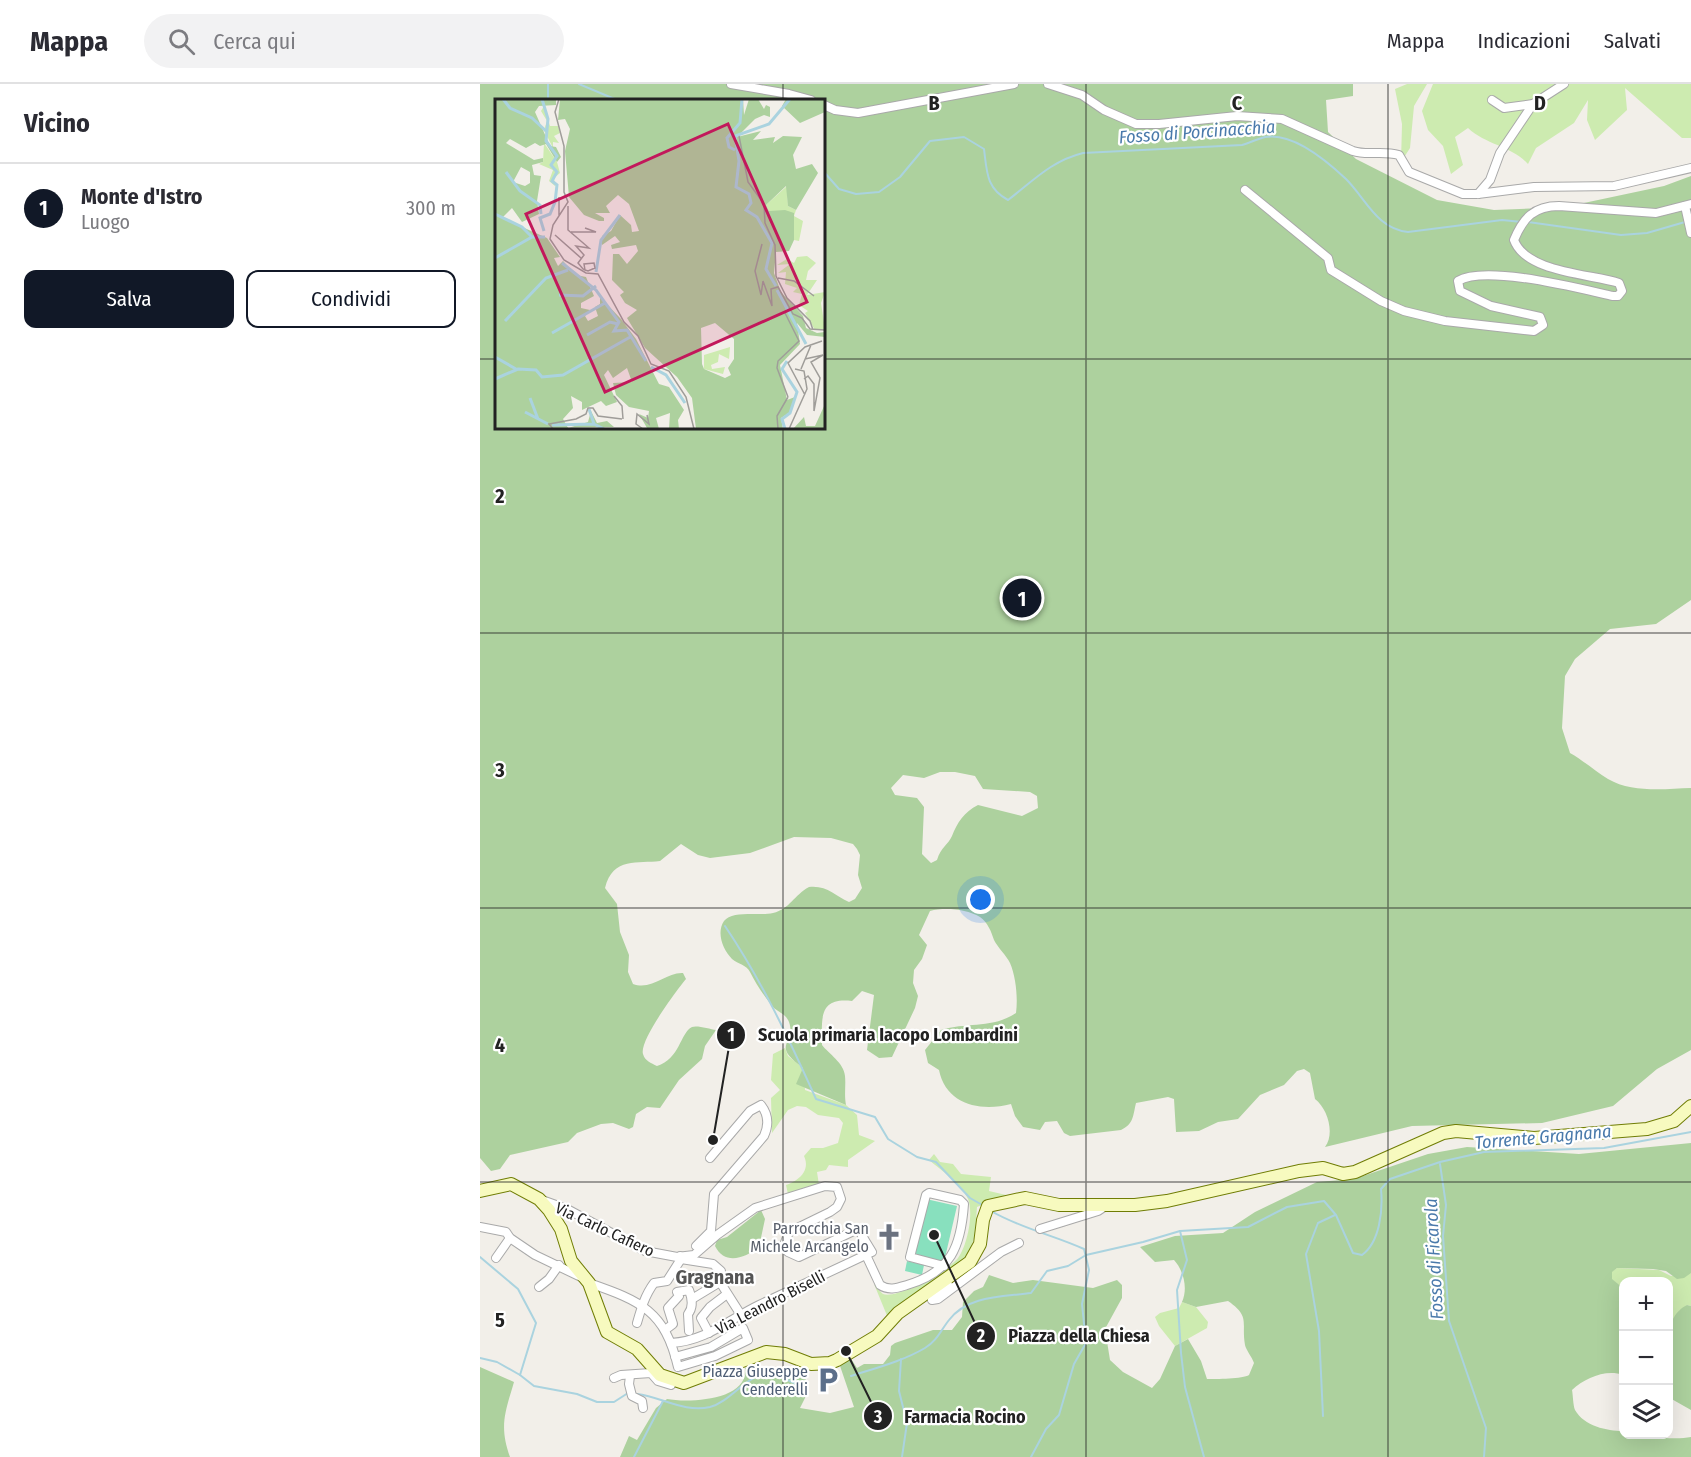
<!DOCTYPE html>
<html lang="it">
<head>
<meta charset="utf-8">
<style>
	:root { --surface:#fff; --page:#f2f2f3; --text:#2b2b33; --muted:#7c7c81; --line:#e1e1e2; --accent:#111827 }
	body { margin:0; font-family:"Fira Sans Condensed",sans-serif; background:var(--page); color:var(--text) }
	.controls { position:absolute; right:18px; bottom:18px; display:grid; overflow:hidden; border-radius:12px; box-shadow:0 6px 24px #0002 }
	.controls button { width:54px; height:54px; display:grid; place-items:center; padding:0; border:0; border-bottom:2px solid var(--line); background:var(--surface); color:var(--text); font:30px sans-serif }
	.you { position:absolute; left:501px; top:816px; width:21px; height:21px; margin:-15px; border:4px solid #fff; border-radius:50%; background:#1a73e8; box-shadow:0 0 0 9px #1a73e833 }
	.badge { display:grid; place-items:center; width:39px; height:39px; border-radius:50%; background:var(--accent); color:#fff; font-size:20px; font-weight:700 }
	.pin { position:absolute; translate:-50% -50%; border:3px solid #fff; box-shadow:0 2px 6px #0006 }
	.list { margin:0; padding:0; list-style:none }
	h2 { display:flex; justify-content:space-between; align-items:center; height:78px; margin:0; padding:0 24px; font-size:26px }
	h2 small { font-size:20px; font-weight:400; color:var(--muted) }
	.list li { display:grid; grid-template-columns:39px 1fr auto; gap:18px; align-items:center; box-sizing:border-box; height:90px; padding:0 24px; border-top:2px solid var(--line) }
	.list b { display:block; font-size:22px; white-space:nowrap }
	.list p { margin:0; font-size:20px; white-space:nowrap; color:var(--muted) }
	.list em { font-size:20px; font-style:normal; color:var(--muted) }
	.actions { display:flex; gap:12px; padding:18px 24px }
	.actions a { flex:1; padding:14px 0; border:2px solid var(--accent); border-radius:12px; text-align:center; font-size:21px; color:var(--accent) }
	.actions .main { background:var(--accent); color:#fff }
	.icon { flex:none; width:33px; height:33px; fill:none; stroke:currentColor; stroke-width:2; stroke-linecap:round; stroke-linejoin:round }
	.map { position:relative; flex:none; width:1211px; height:1373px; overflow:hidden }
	header { display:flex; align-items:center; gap:36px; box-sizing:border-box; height:84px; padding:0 30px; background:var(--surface); border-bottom:2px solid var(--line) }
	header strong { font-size:28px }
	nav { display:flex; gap:33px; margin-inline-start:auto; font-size:21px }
	.search { width:420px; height:54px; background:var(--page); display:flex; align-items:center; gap:15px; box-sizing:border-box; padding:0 21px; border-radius:33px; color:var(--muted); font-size:22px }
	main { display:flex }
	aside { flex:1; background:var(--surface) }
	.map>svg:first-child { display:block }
	.grass { fill:#cdebb0 }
	.forest { fill:#add19e; fill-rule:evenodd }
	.pitch { fill:#88e0be }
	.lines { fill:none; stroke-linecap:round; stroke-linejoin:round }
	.stream { stroke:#aad3df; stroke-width:2 }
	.minor-casing { stroke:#a9a9a9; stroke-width:10 }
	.secondary-casing { stroke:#707d05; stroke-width:14 }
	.minor { stroke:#fff; stroke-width:8 }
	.secondary { stroke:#f7fabf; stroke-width:12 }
	.grid { fill:none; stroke:#222; stroke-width:1.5; stroke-opacity:0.55 }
	.labels { text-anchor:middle; stroke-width:4.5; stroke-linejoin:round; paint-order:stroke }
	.worship-label { font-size:16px; fill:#5b616d; stroke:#fff; text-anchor:end }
	.street-label { font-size:16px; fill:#222; stroke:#fff }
	.service-label { font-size:16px; fill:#4e5e75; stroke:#fff; text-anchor:end }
	.water-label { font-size:18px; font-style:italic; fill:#4a7aab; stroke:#fff }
	.quarter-label { font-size:20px; font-weight:bold; fill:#555; stroke:#fff }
	.inset-river { fill:none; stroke:#aad3df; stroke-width:3 }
	.inset-road { fill:none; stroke:#9f9d99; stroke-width:1.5 }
	.view { fill:#c2185b; fill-opacity:0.15; stroke:#c2185b; stroke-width:3 }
	.inset-edge { fill:none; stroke:#222; stroke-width:3 }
	.grid-label { font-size:20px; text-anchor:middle; font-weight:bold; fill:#222; stroke:#fff; stroke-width:4.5; stroke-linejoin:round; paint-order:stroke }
	.leader { fill:none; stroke:#222; stroke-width:2 }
	.callout-dot { fill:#222; stroke:#fff; stroke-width:2 }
	.mark-label { font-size:18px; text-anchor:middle; font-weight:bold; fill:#fff }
	.callout-label { font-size:18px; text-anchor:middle; font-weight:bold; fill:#222; stroke:#fff; stroke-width:4.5; stroke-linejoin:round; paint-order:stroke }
</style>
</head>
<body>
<header>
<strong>Mappa</strong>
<div class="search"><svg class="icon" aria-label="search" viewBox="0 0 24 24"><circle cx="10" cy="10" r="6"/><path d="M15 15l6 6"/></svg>Cerca qui</div>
<nav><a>Mappa</a><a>Indicazioni</a><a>Salvati</a></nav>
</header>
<main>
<aside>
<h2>Vicino<small></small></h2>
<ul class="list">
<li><span class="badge">1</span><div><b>Monte d'Istro</b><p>Luogo</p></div><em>300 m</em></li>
</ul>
<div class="actions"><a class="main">Salva</a><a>Condividi</a></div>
</aside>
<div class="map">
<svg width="1211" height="1373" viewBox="0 0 1211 1373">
	<rect width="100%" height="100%" fill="#f2efe9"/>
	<g class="grass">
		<path d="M927,0h20l-13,22 -4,42 -9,14 1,-38 -7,-35z"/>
		<path d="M953,0h258v54h-9l-57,-50 2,22 -32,30 -8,-20 1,-20 -14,23 -38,25 -8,16c-16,-18 -42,-19 -60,-36l-13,9 8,28 -12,9 -8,-28 -15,-16 -6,-19z"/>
		<path d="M305,964l3,8 15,12 2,22 41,15 11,10 2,20 16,6 -27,19v7l-19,-2 -3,5 -9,2 2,13 -31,9 -2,-9c12,-4 25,-14 18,-29l7,-8h12l15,-5 5,-20 -4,-5 -21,-3 -12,-8 -9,-1 -9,4 -16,23 -1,-35 9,-8 -9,-10 2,-26z"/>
		<path d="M454,1070l6,8 13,2 8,10 30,3 -2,14 17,4 -29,12 -2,29 -9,23 -78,59 -14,-34c3,2 6,8 9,10 13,6 67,-25 75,-36 9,-12 16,-44 10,-59 -7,-16 -26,-28 -39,-39z"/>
		<path d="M1137,1184l42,2 12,6 20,-3v33l-4,-1 -18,24 -1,-47h-44l-1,6 -12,-9v-7z"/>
		<path d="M702,1218l14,5 12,15 -1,6 -32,18 -16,-20 -4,-9 5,-4 19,-5z"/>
	</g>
	<g class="forest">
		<path d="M0,0h873v12l-27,4 2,32 28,27 81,41 57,10 71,-3 99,-21 27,-10v424l-35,24 -46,5 -35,30 -10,17 -3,52 8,25c14,8 25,18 38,26 24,14 56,10 83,9v262l-34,19 -44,37 -71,17 -130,3 -87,21c10,-13 3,-38 -10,-48l-5,-26 -6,-4 -7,2 -13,14 -24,10 -22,24 -20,3 -19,9 -23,1 -2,-33 -6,-2 -32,6c-3,12 -2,21 -15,27l-51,6 -6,-3 -7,-12 -12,1 -5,8 -17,-3 -8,-11 -4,-12c-30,8 -65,1 -72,-34l-11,-7 -3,-13 16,-20c26,-8 51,-1 75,-17 2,-15 0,-36 -6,-50 -4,-8 -12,-15 -16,-23 -3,-9 -6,-17 -14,-23 -14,-8 -35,-10 -50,-6l-11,24 8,10 -5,14 -8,11 -1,13 5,13 -3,12 -23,49 -13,1 -12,-8 7,-55 -12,-4 -10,10c-34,-4 -30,18 -30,44 7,9 22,18 23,31 1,10 -1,18 1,29l-50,-21 7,-16c-34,-25 -6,-23 -14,-46 -3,-8 -11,-10 -16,-15 -9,-11 -17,-23 -23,-35 -3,-7 -12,-8 -18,-13 -9,-9 -16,-26 -8,-38 8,-11 36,-5 49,-8 17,-4 21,-18 36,-26 18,-2 26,9 40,15l6,-3 7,-11 -4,-13 2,-20 -3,-6 -4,-5 -22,-6 -37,-1 -44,16 -40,5 -12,-3 -17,-11 -21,17c-22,3 -47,-5 -55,27l12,16 3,28 9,23 -1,17 5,12c19,7 33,-12 50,-11l3,6c-10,12 -47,62 -43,75 2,7 8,9 14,12 23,-7 23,-33 35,-39 5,-2 18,2 24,3l-11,16 -3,13 -23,21 -19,28 -13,-1 -11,7 -3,13 -4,2 -16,-6 -12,1 -24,9 -9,9 -58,13 -10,14 -9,2 -11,-13zM16,16h328v328h-328zM460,688h15l20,4 8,13 47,3 7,4 1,12 -16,8 -44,-11c-14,7 -21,18 -26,31 -4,9 -11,11 -15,24l-6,3 -9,-9 2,-47 -7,-9 -22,-3 -4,-7 12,-13 21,3z"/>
		<path d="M1211,1059v130l-7,5 -7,1 -11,-8 -13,-2 -36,-1 -5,4v7l11,9v87c-17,-6 -38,3 -51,15 1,5 1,15 3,20 9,16 32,21 48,21l1,3c20,1 48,7 67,3v20h-1071l9,-21 8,4 19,-32 11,-9c21,4 82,2 78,-31l4,-2 5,3 4,9 10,1 19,-7 19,2 -1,15 3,3 -8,16 30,5 24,-6 -15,-44 11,-6 7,11 7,-4h19l7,-9 1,-9 4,-3 38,-13h19l10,-13 1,-15 11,-11 9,-4 6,-12 24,8 20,-3 60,8 24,-8 5,5v13l-17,31 5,31 13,12 29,16 8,-9 15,-33 13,-7 13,22 6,18c9,0 36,0 42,-4l5,-12c-2,-6 -8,-13 -9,-18 -4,-23 6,-28 -17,-44l-32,6 -14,-5c6,-13 2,-31 -8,-42l-19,2 -15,-15 35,-11 48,-3 32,-21 62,-30 37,-3 74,-25 39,-7 112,7z"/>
		<path d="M281,1126l4,9 -6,28c-14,11 -34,19 -44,-1l2,-6 10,-3z"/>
		<path d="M1207,1221l4,1v104l-23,-13c0,-26 -10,-78 19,-92z"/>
		<path d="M0,1283l34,15c-9,31 -15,44 -4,75h-30z"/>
	</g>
	<g class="pitch">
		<path d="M446,1115l31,7 -13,56 -31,-7z"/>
		<path d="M427,1177l17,4 -2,10 -17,-4z"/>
	</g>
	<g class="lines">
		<g class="stream">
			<path d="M68,0v16"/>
			<path d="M99,0l38,16"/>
			<path d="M344,88l15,17 17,5 23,-2 21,-15 30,-36 34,-4 20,12c3,23 2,39 24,51 25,-19 43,-39 75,-47l159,-8c7,-2 15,-6 23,-8 28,-5 62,24 81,42 20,20 31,50 62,53l94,-12 20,2"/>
			<path d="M1048,138l93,13 26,-2 38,-11"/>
			<path d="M245,842c37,55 64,113 91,173l59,18 13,22 29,18 19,5 34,36 14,8"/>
			<path d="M960,1080l6,41 -3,31 6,85 37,107 -2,29"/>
			<path d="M511,1127c29,17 62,24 93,38l5,21 -7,34 4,39 -12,21 -15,51 -13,14 -15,28"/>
			<path d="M700,1147l7,29 -10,30 4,63 4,34 19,70"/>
			<path d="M0,1173l38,32 18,34 -16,52 14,11 43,8 20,8h17l14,-9"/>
			<path d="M0,1274l17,4 23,13"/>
			<path d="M421,1275l-2,32 8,32 -5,34"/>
			<path d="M371,1292c25,-8 52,-15 74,-28 12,-7 16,-18 24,-28 19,-25 54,-23 82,-27l16,-22 21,-5 18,-11 57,-13 37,-11 68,-4 39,-20 37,-6 12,14 17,38 9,2c18,-13 21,-45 19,-66l9,-10 50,-17 44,-10 120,-4 87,-16"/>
			<path d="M157,1310c25,3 47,19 73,13 23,-6 39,-38 66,-33 7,2 13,8 21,10"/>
			<path d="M843,1332l-4,-85 -13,-77 12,-31 17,-8"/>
			<path d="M154,1373l29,-56"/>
		</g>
		<defs>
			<g id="minor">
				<path d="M251,0l58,10 22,6"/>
				<path d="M568,0l34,11 22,15 32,14h23l78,-8 45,3 71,32c15,5 28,-1 46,4l10,17 54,22h15l56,-7 80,-1 77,-18"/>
				<path d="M1012,16l12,8 29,-4"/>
				<path d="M344,21l11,5 23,3 156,-29"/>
				<path d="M765,106l83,68 3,12 50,31 23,10 41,10 89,10 9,-6 -3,-8 -49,-11 -31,-15 -2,-10c27,-17 123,8 155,15h5l4,-5 -3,-8c-27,-9 -93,-10 -105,-43 9,-22 20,-34 45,-34l97,7 35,-9"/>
				<path d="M998,110l12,-14 10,-27 33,-49 31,-20"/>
				<path d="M1205,122l6,27"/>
				<path d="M62,1116l25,9 78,42 32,6 17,-2 23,-20 38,-27 70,-22 12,1 4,12 -4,8 -7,5 -41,20 -5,13 4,7 11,5 59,-28 14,23c-38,18 -76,36 -113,53 -31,15 -53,36 -88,38"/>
				<path d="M0,1143l26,5 4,6 25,17 48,23"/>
				<path d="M560,1145l58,-18 9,-6"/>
				<path d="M216,1162l15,-15 3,-37 50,-58c5,-11 4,-22 -3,-31l-11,6 -40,47"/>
				<path d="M386,1171l14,30c9,6 17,3 27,0 44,-13 54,-38 57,-81l-4,-4 -31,-7 -3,2 -16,62 34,9"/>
				<path d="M200,1172l1,3 32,5 8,7 -1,11 21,33"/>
				<path d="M16,1174l14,-20"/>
				<path d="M467,1197l1,4 -16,15 6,-1 63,-47 18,-9"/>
				<path d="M109,1199c52,18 76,28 89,84l37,-11 33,-16 -5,-12 -32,19 -36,10"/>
				<path d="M59,1203l10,-8 10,-14"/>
				<path d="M212,1215l28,-17"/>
				<path d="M157,1239c4,-14 8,-28 17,-40l13,-2 14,-22"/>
				<path d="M185,1246l8,-6 -5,-16 11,-12 -2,-4 12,-2c3,8 5,17 -1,24l1,17"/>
				<path d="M229,1249l-8,-15 9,-11 17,-13"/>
				<path d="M150,1292l-1,8 3,12 10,5 1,7"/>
				<path d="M134,1294l7,-3 30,-2 7,8 13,4"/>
			</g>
			<path id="secondary" d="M0,1107l31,-7 28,15 10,11 12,19 10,32 18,22 18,49 30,17 23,26 24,8 82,-31 19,2 26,10 19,-1 7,-3 40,-24 21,-23 72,-51 10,-18 3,-24 5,-14 37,-8 34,7h76l32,-4 132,-30 24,-3 20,6 12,-2 88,-39 13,-2 78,7 113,-9 27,-8 17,-15"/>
		</defs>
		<use href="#minor" class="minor-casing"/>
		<use href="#secondary" class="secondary-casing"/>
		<use href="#minor" class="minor"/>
		<use href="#secondary" class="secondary"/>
	</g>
	<path class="grid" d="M303,0v16M606,0v1373M908,0v1373M0,275h16M344,275h867M303,344v1029M0,549h1211M0,824h1211M0,1098h1211"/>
	<defs>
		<symbol id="church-bare" viewBox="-9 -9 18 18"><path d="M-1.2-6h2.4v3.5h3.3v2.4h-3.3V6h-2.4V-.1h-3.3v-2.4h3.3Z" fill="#6b7280" stroke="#fff" stroke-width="2.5" paint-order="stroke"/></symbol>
		<symbol id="parking-bare" viewBox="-9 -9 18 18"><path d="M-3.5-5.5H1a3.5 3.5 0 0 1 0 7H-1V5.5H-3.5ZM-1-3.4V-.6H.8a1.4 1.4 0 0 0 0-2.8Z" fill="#5c6f8a" stroke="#fff" stroke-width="2.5" paint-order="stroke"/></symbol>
	</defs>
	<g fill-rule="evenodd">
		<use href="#church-bare" x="390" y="1134" width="38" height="38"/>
		<use href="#parking-bare" x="329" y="1277" width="38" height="38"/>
	</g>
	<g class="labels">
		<g class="worship-label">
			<text x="389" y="1150">Parrocchia San<tspan x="389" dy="18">Michele Arcangelo</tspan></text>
		</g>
		<g class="street-label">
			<text transform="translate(125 1145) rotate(25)" y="6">Via Carlo Cafiero</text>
			<text transform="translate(290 1218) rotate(-27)" y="6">Via Leandro Biselli</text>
		</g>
		<g class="service-label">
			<text x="328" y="1293">Piazza Giuseppe<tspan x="328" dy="18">Cenderelli</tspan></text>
		</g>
		<g class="water-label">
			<text transform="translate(717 48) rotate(-4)" y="6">Fosso di Porcinacchia</text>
			<text transform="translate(1063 1053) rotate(-5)" y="6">Torrente Gragnana</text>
			<text transform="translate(954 1175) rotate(-93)" y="6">Fosso di Ficarola</text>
		</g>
		<g class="quarter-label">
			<text x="235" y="1200">Gragnana</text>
		</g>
	</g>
	<g transform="translate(15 15)">
		<rect width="330" height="330" fill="#f2efe9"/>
		<path d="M49,7l6,20h8l2,7 -6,3 5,7 -6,-1v6l-9,-18 3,-9 -6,-10zM49,44l13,19 3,11 -6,5 1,8 -6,-5 4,-11 -14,-6 4,-2zM292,87l1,20 8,4 -2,6 9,5 -4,20 -5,-1 -1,-27 -24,-2 -3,-6zM312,157l9,7 -8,8 -2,9h11l-10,15 18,-3 -4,11 4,26 -10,1 -10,-17 3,-2 -9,-6 3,-11 -9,-2 4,-4 -12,-4 1,-12 -8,1 12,-9 -13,1 10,-6 7,4 3,-6zM235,248l-1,12 -10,-5 -1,8 -7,3 1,4 13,-2 -2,7 -19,-5v-14z" fill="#cdebb0"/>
		<path d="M0,0h61v6l-17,1 -4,6 15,34 6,1 5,10 -4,5 -11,-18 -6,2 -5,-3 -9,5 -16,-9 -4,4 28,17 9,-2v4l-11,3 2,10 7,1 -4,25 2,13 -17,8 -10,-14 -10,10 45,20 13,19 -6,1 4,8 5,-5 13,14 10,2 8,19 -13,7v5l9,2 -5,6 3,5 10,-5 -3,-9 5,-3v-7l21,22 15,20 23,45 10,3 15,23 -6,10 1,9h-10l1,-16 -14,5 3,11 -12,-1 -8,-14 9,4 1,-7 -20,-4 -13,-12 -3,-12 19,-1 -5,-14 -14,10 -5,-8 -4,5 13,27 -11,4 -5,-5 -19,9v-8l-11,-6 2,12 -10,11 5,9 20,-6 3,-11 6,12 10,-2 7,6 -119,2zM26,68l9,5v11l-5,3 -12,-4zM65,0h183l1,16 5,-16h9l6,10 2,-4 4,2v10l-6,-2 -9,4 -18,18 24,-6 -8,9 22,-3 -2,6 10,-7 19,1 -9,18 3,14 16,-5 6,9 -22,37 -8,-4 -2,-20 -20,19 3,6 16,-1 9,3v27l-5,11 -13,1 -2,21 7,19 22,24 3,12 11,5 8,-1v5l-18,-2 -10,-12 3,21 -20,21 7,35 8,-3 -6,16 -8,5 2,11h-87l-4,-31 -15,-21 -32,-29 -18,-30 10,-8 -12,-7 -5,-8 4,-3 -12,-12 1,-26h6l8,10 11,-13 -2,-6 -24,4 -1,-4 9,-3 -5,-6 -13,9v-9l9,-5 9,-16 11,10 1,7 7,-1 -10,-27 -11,-9 -12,11 4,7h-15l9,5v3h-5l-15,-6 -15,-18 -4,-46 5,-22 -5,-10 -7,1zM220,224l19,16v20l-6,9 3,7 -6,3 -21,-9 -2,-5 -1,-36zM291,0h39v13l-25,11 -18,-17zM330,305v25h-32l11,-12 2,9h9z" fill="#add19e" fill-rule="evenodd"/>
		<path class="inset-river" d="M8,0l7,9 22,10 14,13M47,0l6,20 -2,22 11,15 -6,9 6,7 -5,9 5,4 -2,17 -5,12 -10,4 4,13M240,51l-6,-3 -2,-9 13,-15 2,-24M11,73l14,19 20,14 1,9M0,115l27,13 10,10M0,159l37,-21h13M67,164l34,27 23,32 -5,9 13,-1 19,31M101,173l5,-32 19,-25M281,187l-10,-17 6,-26 -15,-26 -11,-7 5,-7 -2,-9 -13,-7 3,-26 -4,-25 34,-12 21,-25M282,191l29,54M64,196l24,1 13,-10M10,222l41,-43 22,-8M57,234l53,-30M92,236l23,-13 8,2M0,258l21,12M156,268l15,8 19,28M0,280l23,-10 18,1 6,7 21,-2 69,-39M35,299l8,21M94,310l5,15 10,5M30,313l23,12M57,326l42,-1M290,330l-3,-10 8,-6 7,-21 -15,-23 5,-8"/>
		<path class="inset-road" d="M64,0l-4,13 9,34v46l4,10 -15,23 -3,14 14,21 22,13 12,1 26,48 14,14 13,28 18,7 17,26 8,32M244,37l9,46 16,22 1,19 10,22 1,31 11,22 23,23 3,9M64,98v19M73,107v24l21,18 -13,-2 8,9 -6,8 5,6 2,1 3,1 7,-3 -1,-5 -10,1 1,6M76,133h25l-11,-4M60,136l26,23M267,145l-7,27 6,24 2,-14 9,25 -1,-17 7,-2 15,27 9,4 8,11 15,1M283,179l16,3 20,15M310,260l18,-4 -12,7 9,16 -6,33M306,270l10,-24M309,280l4,-3 6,8v27M310,296l-17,-32 17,-16 17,-6M119,297l8,10 1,13M293,298l-11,-29 1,-7 21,-20 -14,-28 4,-4M58,330l-4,-5 27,-5 10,-5 2,-6h5l5,8 24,3M148,330l-7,-5 1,-10 12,10 -2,-9M283,330l-1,-13 11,-19M294,330l18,-40 -3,-18 -9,-2"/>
		<path class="view" d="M233,25l79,178 -202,90 -79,-178z"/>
		<rect width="330" height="330" class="inset-edge"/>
	</g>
	<g class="grid-label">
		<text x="454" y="26">B</text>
		<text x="757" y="26">C</text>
		<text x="1060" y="26">D</text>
		<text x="20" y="419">2</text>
		<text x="20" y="693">3</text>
		<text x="20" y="968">4</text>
		<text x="20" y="1243">5</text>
	</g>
	<path class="leader" d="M233 1056L251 951M454 1151L501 1252M366 1267L398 1332"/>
	<g class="callout-dot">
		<circle cx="233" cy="1056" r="6"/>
		<circle cx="454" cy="1151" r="6"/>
		<circle cx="366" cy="1267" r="6"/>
		<circle cx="251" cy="951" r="15"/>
		<circle cx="501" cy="1252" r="15"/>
		<circle cx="398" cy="1332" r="15"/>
	</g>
	<g class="mark-label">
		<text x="251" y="957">1</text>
		<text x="501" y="1258">2</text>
		<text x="398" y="1339">3</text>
	</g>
	<g class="callout-label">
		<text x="408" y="957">Scuola primaria Iacopo Lombardini</text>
		<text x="599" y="1258">Piazza della Chiesa</text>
		<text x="485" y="1339">Farmacia Rocino</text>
	</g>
</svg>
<div class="controls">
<button>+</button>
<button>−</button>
<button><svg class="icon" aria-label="layers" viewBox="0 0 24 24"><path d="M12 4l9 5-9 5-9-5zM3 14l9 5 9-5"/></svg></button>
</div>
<div class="you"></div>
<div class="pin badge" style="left:542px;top:514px">1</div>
</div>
</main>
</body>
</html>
